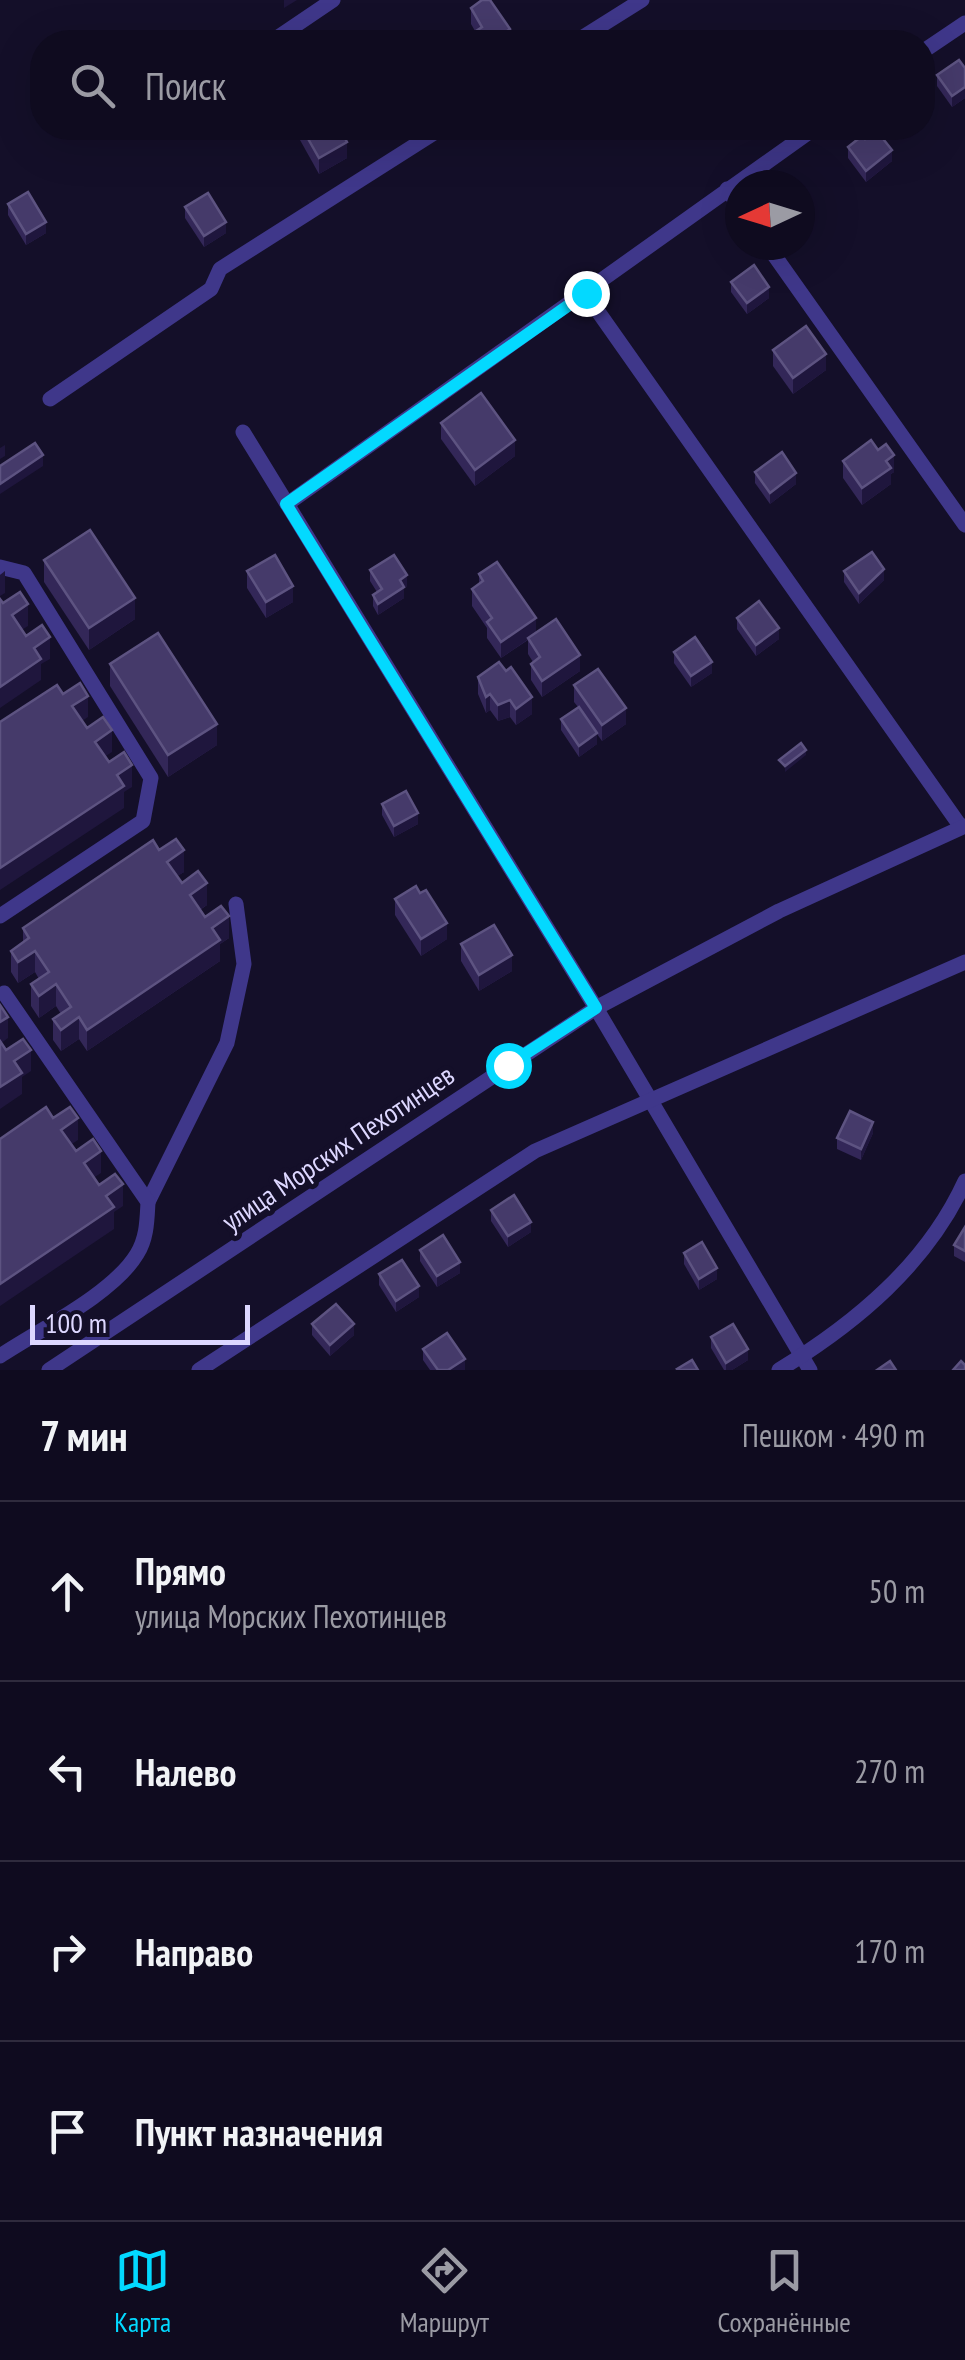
<!DOCTYPE html>
<html lang="ru">
<head>
<meta charset="utf-8">
<style>
	:root { --surface:#0f0b1f; --page:#181428; --text:#f1f3f6; --muted:#9b9ba4; --line:#2f2b3d; --accent:#03d9ff }
	body { margin:0; font-family:"PT Sans Narrow",sans-serif; background:var(--page); color:var(--text) }
	.compass { position:absolute; left:725px; top:170px; width:90px; height:90px; border-radius:50%; background:var(--surface); box-shadow:0 10px 40px #0002; rotate:266deg }
	.scale { position:absolute; left:30px; bottom:25px; width:220px; box-sizing:border-box; padding-left:10px; border:5px solid #ddd7ff; border-top:0; font-size:28px; line-height:35px; white-space:nowrap; color:#ddd7ff; -webkit-text-stroke:8px #140f29; paint-order:stroke }
	.stop { position:absolute; width:30px; height:30px; margin:-22px; border:8px solid #03d9ff; border-radius:50%; background:#fff }
	.stop.end { background:#03d9ff; border-color:#fff; box-shadow:0 2px 10px #0008 }
	.list { margin:0; padding:0; list-style:none }
	h2 { display:flex; justify-content:space-between; align-items:center; height:130px; margin:0; padding:0 40px; font-size:42px }
	h2 small { font-size:32px; font-weight:400; color:var(--muted) }
	.list li { display:grid; grid-template-columns:65px 1fr auto; gap:30px; align-items:center; box-sizing:border-box; height:180px; padding:0 40px; border-top:2px solid var(--line) }
	.list b { display:block; font-size:38px; white-space:nowrap }
	.list p { margin:0; font-size:32px; white-space:nowrap; color:var(--muted) }
	.list em { font-size:32px; font-style:normal; color:var(--muted) }
	.icon { flex:none; width:55px; height:55px; fill:none; stroke:currentColor; stroke-width:2; stroke-linecap:round; stroke-linejoin:round }
	.map { position:relative; flex:none; width:965px; height:1370px; overflow:hidden }
	.search { position:absolute; background:var(--surface); box-shadow:0 10px 40px #0002; left:30px; right:30px; top:30px; height:110px; display:flex; align-items:center; gap:25px; box-sizing:border-box; padding:0 35px; border-radius:40px; color:var(--muted); font-size:38px }
	.sheet { height:850px; background:var(--surface) }
	nav { display:flex; justify-content:space-around; align-items:center; box-sizing:border-box; height:140px; border-top:2px solid var(--line); background:var(--surface); font-size:28px; color:var(--muted) }
	nav a { display:grid; justify-items:center; gap:5px }
	nav .on { color:var(--accent) }
	.map>svg:first-child { display:block }
	.lines { fill:none; stroke-linecap:round; stroke-linejoin:round }
	.minor { stroke:#3f378a; stroke-width:15 }
	.wall { fill:#332758 }
	.shaded-wall { fill:#1f163d }
	.building { fill:#453a6a; stroke:#5d5381; stroke-width:2.5 }
	.route { stroke:#03d9ff; stroke-width:12 }
	.labels { text-anchor:middle; stroke-width:10; stroke-linejoin:round; paint-order:stroke }
	.street-label { font-size:28px; fill:#ddd7ff; stroke:#140f29 }
</style>
</head>
<body>
<div class="map">
<svg width="965" height="1370" viewBox="0 0 965 1370">
	<rect width="100%" height="100%" fill="#140f29"/>
	<g class="lines">
		<g class="minor">
			<path d="M271,42l62,-42"/>
			<path d="M575,42l67,-42"/>
			<path d="M922,52l43,-29"/>
			<path d="M727,189l13,18"/>
			<path d="M767,245l198,280"/>
			<path d="M585,293l376,534"/>
			<path d="M50,399l161,-110 9,-20 222,-141"/>
			<path d="M243,432l353,576 214,362"/>
			<path d="M287,504l528,-376"/>
			<path d="M0,567l24,6 127,205 -8,43 -143,95"/>
			<path d="M148,1202l79,-159 17,-79 -8,-60"/>
			<path d="M0,1356c39,-26 113,-62 137,-102 10,-16 10,-34 11,-52l-144,-209"/>
			<path d="M49,1370l547,-362 183,-97 186,-85"/>
			<path d="M199,1370l336,-219 430,-189"/>
			<path d="M779,1370c77,-47 148,-106 186,-189"/>
		</g>
	</g>
	<g class="wall">
		<path d="M471,8l39,34h-37v-9l2,-2 -4,-7z"/>
		<path d="M965,68v30l-13,9 -15,-21v-11z"/>
		<path d="M300,128h39l8,30 -28,16 -19,-34z"/>
		<path d="M848,147l44,14 -26,21 -18,-24z"/>
		<path d="M8,204l38,29 -20,12 -18,-30z"/>
		<path d="M185,207l41,26 -22,14 -19,-29z"/>
		<path d="M731,282l38,16 -22,16 -16,-22z"/>
		<path d="M773,350l53,20 -33,24 -20,-28z"/>
		<path d="M441,423l74,33 -40,30 -34,-47z"/>
		<path d="M843,461l51,11 -3,2v10l-29,21 -19,-27z"/>
		<path d="M755,472l41,12 -26,20 -15,-21z"/>
		<path d="M44,560l91,59 -46,31 -45,-68z"/>
		<path d="M370,570l37,16 -3,2v10l-26,17 -5,-9v-11l4,-3 -7,-11z"/>
		<path d="M247,571l46,31 -27,16 -19,-30z"/>
		<path d="M844,571l40,9 -25,24 -15,-22z"/>
		<path d="M479,574l57,59 44,38 -38,26 -11,-17v-16l2,-2 -5,-8v-14l-27,18 -14,-20v-10l-15,-22v-17l7,-4z"/>
		<path d="M737,618l42,21 -23,17 -19,-27z"/>
		<path d="M674,652l38,21 -21,14 -17,-24z"/>
		<path d="M110,664l107,81 -49,32 -58,-91z"/>
		<path d="M478,677l54,37 -16,11 -6,-8 -12,4 -8,-11 -4,3 -8,-19z"/>
		<path d="M574,685l52,39 -24,17 -5,-7v10l-18,13 -18,-27v-11l17,-12 -4,-5z"/>
		<path d="M382,804l36,20 -24,13 -12,-22z"/>
		<path d="M159,850l25,22 -7,4 5,7 25,22 -7,5 5,7 24,21 -9,6v17l-133,90 -8,-12 -18,12 -8,-11v-21l8,-5 -5,-8 -17,12 -8,-12v-22l8,-5 -4,-7 -17,11 -7,-11v-21l12,-8v-15z"/>
		<path d="M420,893l27,46 -26,17 -26,-41v-16z"/>
		<path d="M461,944l51,27 -33,20 -18,-30z"/>
		<path d="M873,1133l-12,27 -24,-11v-11z"/>
		<path d="M491,1210l40,22 -23,15 -17,-26z"/>
		<path d="M965,1227v35l-11,-6v-11z"/>
		<path d="M420,1250l40,23 -23,14 -17,-26z"/>
		<path d="M684,1253l33,26 -18,11 -15,-26z"/>
		<path d="M379,1274l40,23 -23,15 -17,-27z"/>
		<path d="M312,1324l42,11 -24,21 -18,-21z"/>
		<path d="M711,1337l37,23 -16,10h-8l-13,-22z"/>
		<path d="M423,1349l41,21h-34l-7,-10z"/>
	</g>
	<g class="shaded-wall">
		<path d="M284,0h13l-13,8z"/>
		<path d="M510,29v13h-19z"/>
		<path d="M965,87v11l-13,9v-11z"/>
		<path d="M347,142v16l-28,16v-16z"/>
		<path d="M892,150v11l-26,21v-11z"/>
		<path d="M46,222v11l-20,12v-11z"/>
		<path d="M226,222v11l-22,14v-11z"/>
		<path d="M769,287v11l-22,16v-11z"/>
		<path d="M826,354v16l-33,24v-16z"/>
		<path d="M515,440v16l-40,30v-16z"/>
		<path d="M5,445v11l-5,3v-11z"/>
		<path d="M43,455v11l-43,28v-10z"/>
		<path d="M894,455v17l-3,2v10l-29,21v-17l24,-27z"/>
		<path d="M796,473v11l-26,20v-11z"/>
		<path d="M884,569v11l-25,24v-11z"/>
		<path d="M5,571v22l-5,3v-21z"/>
		<path d="M407,575v11l-3,2v10l-26,17v-11l22,-24z"/>
		<path d="M293,586v16l-27,16v-16z"/>
		<path d="M135,598v21l-46,31v-22z"/>
		<path d="M28,604v22l-16,10v-21z"/>
		<path d="M536,618v16l-35,24v-16z"/>
		<path d="M779,628v11l-23,17v-11z"/>
		<path d="M50,637v22l-9,5v16l-41,28v-21l34,-39z"/>
		<path d="M580,655v16l-38,26v-16z"/>
		<path d="M712,662v11l-21,14v-11z"/>
		<path d="M490,694v16l-4,3v-16z"/>
		<path d="M88,696v21l-16,11v-22z"/>
		<path d="M532,697v17l-16,11v-16z"/>
		<path d="M510,700v17l-12,4v-16z"/>
		<path d="M626,708v16l-24,17v-16z"/>
		<path d="M217,724v21l-49,32v-22z"/>
		<path d="M112,730v22l-17,11v-21z"/>
		<path d="M597,733v11l-18,13v-11z"/>
		<path d="M806,750v5l-21,17v-6z"/>
		<path d="M132,765v22l-8,5v16l-124,82v-22l117,-93z"/>
		<path d="M418,813v11l-24,13v-11z"/>
		<path d="M184,850v22l-17,11v-21z"/>
		<path d="M207,883v22l-17,11v-21z"/>
		<path d="M229,916v22l-9,6v17l-133,90v-21l125,-102z"/>
		<path d="M447,923v16l-26,17v-17z"/>
		<path d="M35,951v21l-17,11v-21z"/>
		<path d="M512,955v16l-33,20v-16z"/>
		<path d="M56,984v22l-17,12v-22z"/>
		<path d="M8,1017v21l-8,6v-22z"/>
		<path d="M79,1017v22l-18,12v-21z"/>
		<path d="M31,1050v21l-9,6v17l-22,15v-22l14,-26z"/>
		<path d="M78,1118v22l-17,11v-21z"/>
		<path d="M873,1122v11l-12,27v-11z"/>
		<path d="M101,1151v22l-17,11v-21z"/>
		<path d="M123,1184v22l-9,6v17l-114,77v-22l106,-88z"/>
		<path d="M531,1222v10l-23,15v-11z"/>
		<path d="M460,1262v11l-23,14v-11z"/>
		<path d="M717,1268v11l-18,11v-11z"/>
		<path d="M419,1286v11l-23,15v-11z"/>
		<path d="M354,1324v11l-24,21v-11z"/>
		<path d="M748,1349v11l-16,10h-6v-7z"/>
		<path d="M465,1359v11h-17z"/>
	</g>
	<g class="building">
		<path d="M482,0h8l20,29 -19,13h-11l-7,-9 9,-6 -11,-19z"/>
		<path d="M959,60l6,8v19l-13,9 -15,-21z"/>
		<path d="M302,128h37l8,14 -28,16z"/>
		<path d="M876,130l16,20 -26,21 -18,-24 14,-11 3,3z"/>
		<path d="M28,192l18,30 -20,12 -18,-30z"/>
		<path d="M208,193l18,29 -22,14 -19,-29z"/>
		<path d="M754,265l15,22 -22,16 -16,-21z"/>
		<path d="M806,326l20,28 -33,24 -20,-28z"/>
		<path d="M481,393l34,47 -40,30 -34,-47z"/>
		<path d="M871,440l7,10 8,-6 8,11 -8,6 5,7 -29,20 -19,-27z"/>
		<path d="M35,443l8,12 -43,29v-18z"/>
		<path d="M782,452l14,21 -26,20 -15,-21z"/>
		<path d="M90,530l45,68 -46,30 -45,-68z"/>
		<path d="M872,552l12,17 -25,24 -15,-22z"/>
		<path d="M275,555l18,31 -27,16 -19,-31z"/>
		<path d="M394,555l13,20 -7,5 4,7 -26,17 -5,-9 9,-6 -12,-19z"/>
		<path d="M497,562l39,56 -35,24 -14,-20 5,-4 -20,-29 11,-8 -4,-7z"/>
		<path d="M20,592l8,12 -16,11 14,21 16,-11 8,12 -16,11 7,11 -41,28v-88l3,4z"/>
		<path d="M759,601l20,27 -23,17 -19,-27z"/>
		<path d="M556,619l24,36 -38,26 -11,-17 9,-7 -12,-19z"/>
		<path d="M158,633l59,91 -49,31 -58,-91z"/>
		<path d="M695,637l17,25 -21,14 -17,-24z"/>
		<path d="M499,662l7,9 5,-4 21,30 -16,12 -6,-9 -12,5 -8,-11 -4,3 -8,-20z"/>
		<path d="M598,669l28,39 -24,17 -28,-40z"/>
		<path d="M80,683l8,13 -16,10 15,22 16,-11 9,13 -17,12 14,20 15,-10 8,13 -15,10 7,11 -124,82v-146l57,-37 6,9z"/>
		<path d="M579,707l18,26 -18,13 -18,-27z"/>
		<path d="M801,743l5,7 -21,16 -6,-6z"/>
		<path d="M406,791l12,22 -24,13 -12,-22z"/>
		<path d="M176,839l8,11 -17,12 15,21 16,-12 9,12 -17,12 15,22 16,-11 8,10 -17,12 8,12 -133,90 -8,-13 -18,13 -8,-11 18,-12 -15,-23 -17,12 -8,-12 18,-12 -14,-21 -17,11 -7,-11 18,-13 -6,-10 130,-88 6,10z"/>
		<path d="M416,886l4,7 6,-3 21,33 -26,16 -26,-40z"/>
		<path d="M494,925l18,30 -33,20 -18,-31z"/>
		<path d="M0,1005l8,12 -8,5z"/>
		<path d="M23,1039l8,11 -17,11 8,12 -22,14v-46l6,9z"/>
		<path d="M46,1107l7,11 17,-11 8,11 -17,12 15,21 17,-12 8,12 -17,12 15,22 16,-11 8,10 -17,12 8,11 -114,77v-145z"/>
		<path d="M850,1111l23,11 -12,27 -24,-11z"/>
		<path d="M514,1195l17,27 -23,14 -17,-26z"/>
		<path d="M965,1227v24l-11,-6z"/>
		<path d="M443,1235l17,27 -23,14 -17,-26z"/>
		<path d="M702,1242l15,26 -18,11 -15,-26z"/>
		<path d="M402,1260l17,26 -23,15 -17,-27z"/>
		<path d="M336,1304l18,20 -24,21 -18,-21z"/>
		<path d="M733,1324l15,25 -22,14 -15,-26z"/>
		<path d="M447,1333l18,26 -17,11h-10l-15,-21z"/>
		<path d="M692,1360l6,10h-20l-1,-1z"/>
		<path d="M890,1361l6,9h-19z"/>
		<path d="M961,1361l4,4v5h-12z"/>
	</g>
	<g class="lines">
		<path class="route" d="M508,1065l88,-57 -310,-504 300,-211"/>
	</g>
	<g class="labels">
		<g class="street-label">
			<text transform="translate(338 1148) rotate(-34)" y="10">улица Морских Пехотинцев</text>
		</g>
	</g>
</svg>
<svg class="compass" viewBox="-18 -18 36 36"><path d="M0-13l5 13h-10z" fill="#e53935"/><path d="M0 13l5-13h-10z" fill="#9b9ba4"/></svg>
<div class="scale">100 m</div>
<div class="stop" style="left:508px;top:1065px"></div>
<div class="stop end" style="left:586px;top:293px"></div>
<div class="search"><svg class="icon" aria-label="search" viewBox="0 0 24 24"><circle cx="10" cy="10" r="6"/><path d="M15 15l6 6"/></svg>Поиск</div>
</div>
<section class="sheet">
<h2>7 мин<small>Пешком · 490 m</small></h2>
<ul class="list">
<li><svg class="icon" aria-label="ahead" viewBox="0 0 24 24"><path d="M12 20V5M6 11l6-6 6 6"/></svg><div><b>Прямо</b><p>улица Морских Пехотинцев</p></div><em>50 m</em></li>
<li><svg class="icon" aria-label="left" viewBox="0 0 24 24"><path d="M17 20v-9H6M10 6l-5 5 5 5"/></svg><div><b>Налево</b></div><em>270 m</em></li>
<li><svg class="icon" aria-label="right" viewBox="0 0 24 24"><path d="M7 20v-9h11M14 6l5 5-5 5"/></svg><div><b>Направо</b></div><em>170 m</em></li>
<li><svg class="icon" aria-label="arrive" viewBox="0 0 24 24"><path d="M6 21V4h12l-3 4 3 4H6"/></svg><div><b>Пункт назначения</b></div></li>
</ul>
</section>
<nav>
<a class="on"><svg class="icon" aria-label="map" viewBox="0 0 24 24"><path d="M3 6l6-2 6 2 6-2v14l-6 2-6-2-6 2zM9 4v14M15 6v14"/></svg>Карта</a>
<a><svg class="icon" aria-label="directions" viewBox="0 0 24 24"><path d="M12 3l9 9-9 9-9-9zM9 14v-3h6M13 9l2 2-2 2"/></svg>Маршрут</a>
<a><svg class="icon" aria-label="saved" viewBox="0 0 24 24"><path d="M7 4h10v16l-5-4-5 4z"/></svg>Сохранённые</a>
</nav>
</body>
</html>
